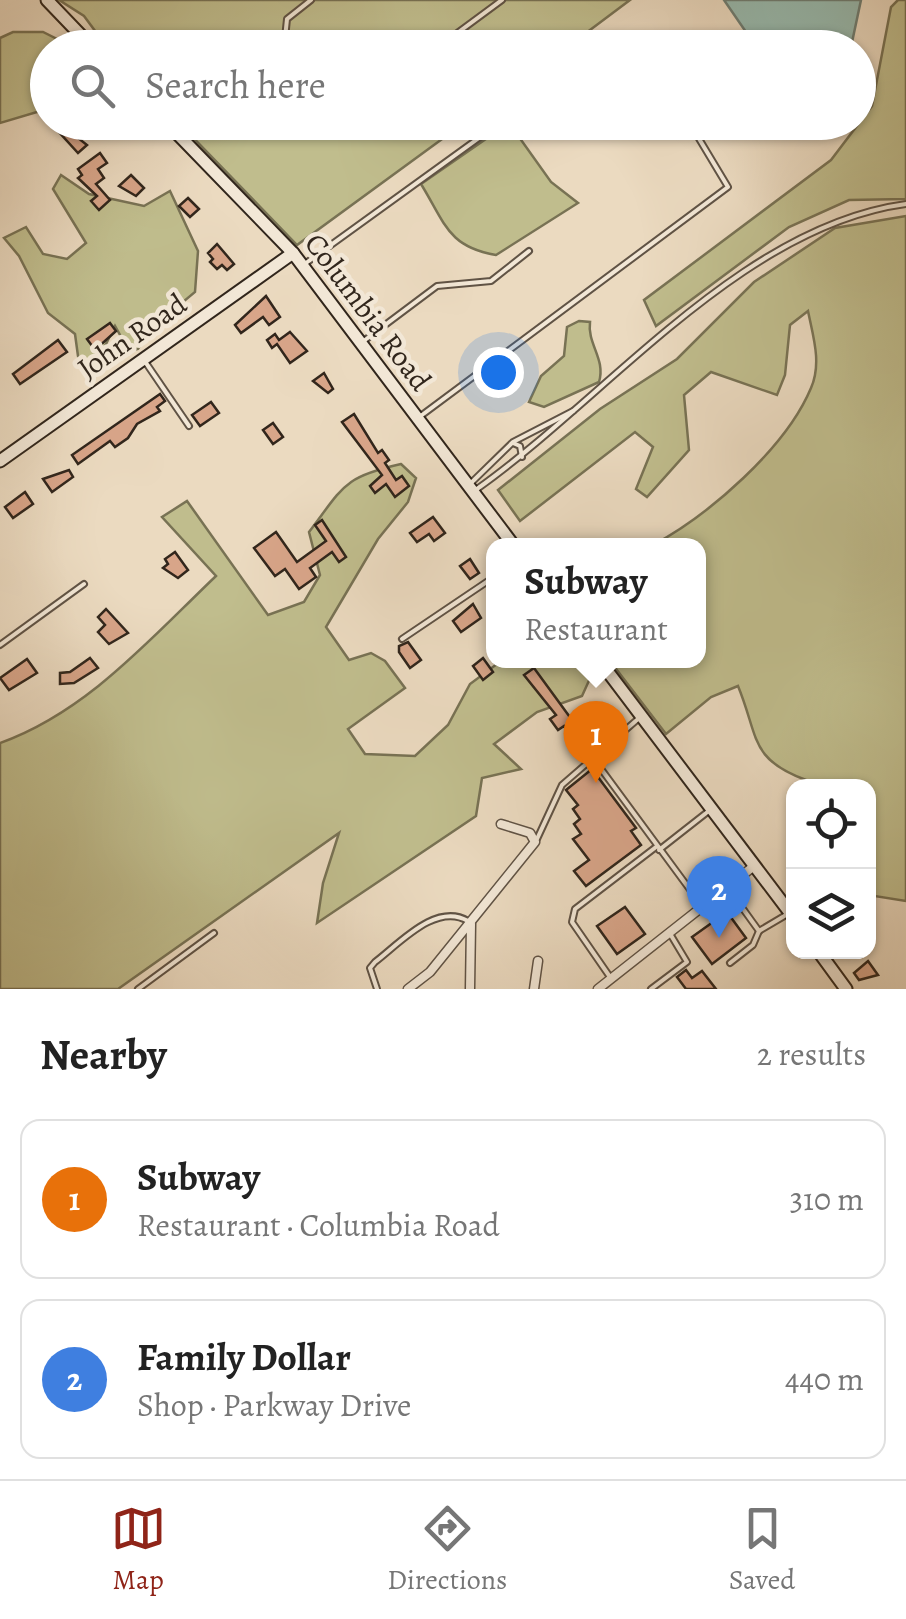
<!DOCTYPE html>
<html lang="en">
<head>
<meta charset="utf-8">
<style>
	:root { --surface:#fff; --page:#f6f6f6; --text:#222; --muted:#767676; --line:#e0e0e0; --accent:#8f2418 }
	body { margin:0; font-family:Alegreya,serif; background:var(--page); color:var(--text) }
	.controls { position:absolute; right:30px; bottom:30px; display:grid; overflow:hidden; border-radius:20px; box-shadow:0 2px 8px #0004 }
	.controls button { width:90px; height:90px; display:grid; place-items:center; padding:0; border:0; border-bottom:2px solid var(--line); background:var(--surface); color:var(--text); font:50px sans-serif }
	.you { position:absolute; left:498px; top:372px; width:35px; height:35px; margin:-25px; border:8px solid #fff; border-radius:50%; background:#1a73e8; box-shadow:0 0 0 15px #1a73e833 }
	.badge { display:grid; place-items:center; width:65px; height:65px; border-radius:50%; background:var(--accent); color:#fff; font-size:32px; font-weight:700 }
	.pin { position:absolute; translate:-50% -82px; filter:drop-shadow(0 2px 5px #0008) }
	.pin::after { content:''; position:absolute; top:52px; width:35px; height:30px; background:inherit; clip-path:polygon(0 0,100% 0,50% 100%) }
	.popup { position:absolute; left:486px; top:538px; width:220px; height:130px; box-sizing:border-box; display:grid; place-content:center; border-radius:20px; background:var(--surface); filter:drop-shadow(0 2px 8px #0005); font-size:32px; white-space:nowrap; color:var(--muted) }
	.popup b { font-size:38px; color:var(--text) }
	.popup::after { content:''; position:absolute; left:50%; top:100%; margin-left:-20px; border:20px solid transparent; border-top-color:var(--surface) }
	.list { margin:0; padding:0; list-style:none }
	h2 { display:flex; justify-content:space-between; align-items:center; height:130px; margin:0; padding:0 40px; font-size:42px }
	h2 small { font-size:32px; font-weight:400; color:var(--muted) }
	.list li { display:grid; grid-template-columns:65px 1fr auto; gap:30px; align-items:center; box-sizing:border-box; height:160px; margin:0 20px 20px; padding:0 20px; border:2px solid var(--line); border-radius:20px }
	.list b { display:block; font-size:38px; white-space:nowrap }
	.list p { margin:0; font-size:32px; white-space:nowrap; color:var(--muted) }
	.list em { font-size:32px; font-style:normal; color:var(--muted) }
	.icon { flex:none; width:55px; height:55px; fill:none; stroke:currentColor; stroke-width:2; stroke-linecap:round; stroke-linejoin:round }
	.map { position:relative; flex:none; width:906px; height:989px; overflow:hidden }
	.search { position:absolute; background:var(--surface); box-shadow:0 2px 8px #0004; left:30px; right:30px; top:30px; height:110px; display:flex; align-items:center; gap:25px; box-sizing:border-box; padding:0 35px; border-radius:55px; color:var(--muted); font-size:38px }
	.sheet { height:490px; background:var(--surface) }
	nav { display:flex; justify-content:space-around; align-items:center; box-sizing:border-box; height:140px; border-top:2px solid var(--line); background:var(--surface); font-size:28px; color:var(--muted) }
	nav a { display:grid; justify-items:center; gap:5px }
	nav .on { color:var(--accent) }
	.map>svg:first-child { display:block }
	.green { fill:#c0bd8d; stroke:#787254; stroke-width:2.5 }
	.water { fill:#98bbb0; stroke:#6f7f75; stroke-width:2.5 }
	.building { fill:#d8a589; stroke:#31261c; stroke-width:2.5 }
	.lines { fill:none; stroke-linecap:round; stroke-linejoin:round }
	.lane-casing { stroke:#605345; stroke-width:8 }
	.street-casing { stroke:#605345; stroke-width:11 }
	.secondary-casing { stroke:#31261c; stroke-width:15 }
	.lane { stroke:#f2e7d6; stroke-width:4 }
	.street { stroke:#f2e7d6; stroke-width:8 }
	.secondary { stroke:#f2e7d6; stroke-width:11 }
	.labels { text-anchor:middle; stroke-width:9; stroke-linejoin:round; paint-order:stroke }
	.street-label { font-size:30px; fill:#31261c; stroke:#f2e7d6 }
</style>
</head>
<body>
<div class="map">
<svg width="906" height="989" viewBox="0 0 906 989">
	<rect width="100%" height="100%" fill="#ebdac0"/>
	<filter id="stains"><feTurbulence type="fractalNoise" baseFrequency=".002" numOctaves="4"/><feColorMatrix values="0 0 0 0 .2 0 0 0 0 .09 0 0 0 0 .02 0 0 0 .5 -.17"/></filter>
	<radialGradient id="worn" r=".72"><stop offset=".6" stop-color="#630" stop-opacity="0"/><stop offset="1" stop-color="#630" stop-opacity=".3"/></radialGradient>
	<g class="green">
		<path d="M59,0h571l-64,48 -459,-1 -23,-31z"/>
		<path d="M898,0h8v199l-57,1 -60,27 -133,99 -12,-26 187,-140 41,-54 19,-99z"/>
		<path d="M13,32h30l30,15 -25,1 -1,61 -47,14v-85z"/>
		<path d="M179,123h285l-167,122z"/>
		<path d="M509,123l42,59 27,21 -82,52c-48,-8 -51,-32 -75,-71z"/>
		<path d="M61,175l28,19 55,12 26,-15 28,60 -3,41 -42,35 -15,22 -9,2 -14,-25 -15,30 2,11 -11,7 -13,-18 -3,-22 -27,-21 -29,-57 -15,-18 22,-11 17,27 24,5 19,-16 -33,-54z"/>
		<path d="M906,216v685l-31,-5 -6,7 -1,-117h-59l-3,-6c-57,-21 -47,-43 -68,-94l-27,11 -45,37 -56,-73 88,-1v-114l-45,-1c56,-30 133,-97 158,-157 11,-25 2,-52 -3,-77l-18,14 -5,50 -8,20 -66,-23 -27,23 5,55 -42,47 -11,-8 17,-42 -18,-15 -115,89 -22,-31 102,-81 77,-50 77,-77 81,-54z"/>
		<path d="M579,321l11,1c-3,22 16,37 9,60l-55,25 -15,-5 12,-26 23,-20 3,-29z"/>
		<path d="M401,464l15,14 -8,24 -30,37 -52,88 23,33 22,-7 14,8 20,27 -57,41 17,25 50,2 33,-31 22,-41 31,-23h82l9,13 -10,22 -45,16 -43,32 27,25 -39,9 -6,38 -159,107 6,-40 16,-50 -221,156h-118v-246c87,-31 150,-104 216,-167l-54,-59 25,-16 81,114 36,-13 16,-27 -11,-43c35,-46 34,-55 92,-68z"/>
	</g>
	<path class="water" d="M724,0h137l-10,47 -94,1z"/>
	<g class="building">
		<path d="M63,126l24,19 -9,8 -20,-22z"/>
		<path d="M100,153l7,10 -9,6 6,9 -8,6 14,16 -11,10 -8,-9 6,-5 -19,-18 4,-3 -4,-6z"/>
		<path d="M131,175l13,13 -8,8 -17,-10z"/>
		<path d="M188,198l11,11 -9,8 -11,-11z"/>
		<path d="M217,244l17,20 -7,6 -5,-5 -5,4 -7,-7 3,-3 -5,-6z"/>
		<path d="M266,296l14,21 -11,8 -6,-8 -22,16 -6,-8z"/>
		<path d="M110,323l6,8 -21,19 -8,-11z"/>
		<path d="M290,332l17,19 -17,12 -13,-19 -5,4 -5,-8 8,-6 4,6z"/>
		<path d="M58,340l9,12 -47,32 -7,-10z"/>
		<path d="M324,373l9,16 -5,4 -15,-12z"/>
		<path d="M160,394l5,7 -8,6 3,4 -23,13 -9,14 -13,9 -5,-6 -32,23 -6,-9z"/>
		<path d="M211,402l8,11 -19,13 -8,-11z"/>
		<path d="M354,414l24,39 4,-3 7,10 -4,3 11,17 6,-4 7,10 -14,11 -9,-13 -11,9 -5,-7 12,-11 -40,-53z"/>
		<path d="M273,423l10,14 -10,7 -10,-14z"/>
		<path d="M69,470l4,7 -21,15 -9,-13z"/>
		<path d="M25,492l8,12 -20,14 -8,-11z"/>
		<path d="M433,517l12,16 -11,8 -5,-7 -12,8 -7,-9z"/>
		<path d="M322,520l24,37 -7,5 -7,-10 -22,16 6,9 -17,12 -14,-20 -10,7 -21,-28 22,-16 21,30 29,-21 -11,-16z"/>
		<path d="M175,552l13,18 -10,8 -15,-10 5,-4 -3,-5z"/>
		<path d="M470,559l9,14 -9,6 -10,-13z"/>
		<path d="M473,604l8,14 -20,14 -8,-11z"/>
		<path d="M106,609l22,24 -19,11 -11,-12 7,-7 -7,-8z"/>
		<path d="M408,642l13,18 -11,8 -11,-16v-6z"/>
		<path d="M90,658l8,10 -24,15 -14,1v-11l10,-1z"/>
		<path d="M483,658l10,14 -10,8 -10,-14z"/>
		<path d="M27,659l10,14 -28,17 -9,-12z"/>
		<path d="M534,668l46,63 -9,6 -7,-11 -6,4 -8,-11 6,-4 -32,-40z"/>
		<path d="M592,769l44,59 -5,3 10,14 -55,41 -12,-15 15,-11 -16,-21 8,-5 -7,-10 6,-5 -7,-10 5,-4 -12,-15z"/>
		<path d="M625,907l20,27 -28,20 -20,-28z"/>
		<path d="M727,912l19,26 -34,26 -20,-27z"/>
		<path d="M868,961l10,14 -19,5 -5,-7z"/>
		<path d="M686,970l6,8 10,-7 14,18h-30l-9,-12z"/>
	</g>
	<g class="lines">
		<defs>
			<g id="lane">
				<path d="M284,48l3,-29 24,-19"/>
				<path d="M437,48l65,-48"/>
				<path d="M306,263l195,-141"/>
				<path d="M365,340l72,-54 54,-5 38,-30"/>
				<path d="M146,363l43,63"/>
				<path d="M422,415l306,-228 -39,-65"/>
				<path d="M513,443l7,3 2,11"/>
				<path d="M472,482l41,-40 60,-31"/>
				<path d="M477,489c131,-93 265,-263 429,-285"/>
				<path d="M402,639l92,-62"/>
				<path d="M0,645l84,-61"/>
				<path d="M593,758l109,148"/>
				<path d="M537,839l25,-54 76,-66"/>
				<path d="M659,850l51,-40"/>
				<path d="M728,888l31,43 27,-16"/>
				<path d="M730,963l23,-18 6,-14"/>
				<path d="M610,977l-38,-55 3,-13 81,-62"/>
				<path d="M138,989l76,-56"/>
				<path d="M377,989l-7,-21 5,-6c25,-19 61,-60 93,-41"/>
				<path d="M651,989l36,-27 -18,-30"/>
			</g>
			<g id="street">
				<path d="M408,989l22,-17 105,-130 -5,-9 -29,-9"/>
				<path d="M470,989l1,-65"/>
				<path d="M534,989l4,-28"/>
				<path d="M598,989l156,-123"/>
			</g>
			<g id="secondary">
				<path d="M47,0l46,48"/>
				<path d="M166,122l127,131 221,293"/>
				<path d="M0,461l293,-208"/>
				<path d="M599,660l195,258"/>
				<path d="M819,952l27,37"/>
			</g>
		</defs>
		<use href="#lane" class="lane-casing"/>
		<use href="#street" class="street-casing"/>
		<use href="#secondary" class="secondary-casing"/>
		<use href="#lane" class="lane"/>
		<use href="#street" class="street"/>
		<use href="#secondary" class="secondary"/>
	</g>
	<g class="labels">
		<g class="street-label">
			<text transform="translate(368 312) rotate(53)" y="10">Columbia Road</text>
			<text transform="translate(132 336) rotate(-35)" y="10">John Road</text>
		</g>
	</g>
	<rect width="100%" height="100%" filter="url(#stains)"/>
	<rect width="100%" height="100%" fill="url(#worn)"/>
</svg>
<div class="controls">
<button><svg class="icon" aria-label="locate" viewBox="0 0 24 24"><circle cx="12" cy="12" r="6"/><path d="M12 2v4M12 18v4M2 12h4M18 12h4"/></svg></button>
<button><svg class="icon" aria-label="layers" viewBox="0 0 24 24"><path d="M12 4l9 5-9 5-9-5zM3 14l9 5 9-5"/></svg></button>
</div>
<div class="you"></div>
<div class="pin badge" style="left:596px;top:783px;background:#e8710a">1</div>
<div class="popup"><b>Subway</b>Restaurant</div>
<div class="pin badge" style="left:719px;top:938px;background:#3f7fe0">2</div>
<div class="search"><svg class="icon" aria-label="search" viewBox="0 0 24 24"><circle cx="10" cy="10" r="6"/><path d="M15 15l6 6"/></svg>Search here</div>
</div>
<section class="sheet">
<h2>Nearby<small>2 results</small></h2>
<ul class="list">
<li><span class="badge" style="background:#e8710a">1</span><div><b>Subway</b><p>Restaurant · Columbia Road</p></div><em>310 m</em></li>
<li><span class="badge" style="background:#3f7fe0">2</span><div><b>Family Dollar</b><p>Shop · Parkway Drive</p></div><em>440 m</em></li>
</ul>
</section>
<nav>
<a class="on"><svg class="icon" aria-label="map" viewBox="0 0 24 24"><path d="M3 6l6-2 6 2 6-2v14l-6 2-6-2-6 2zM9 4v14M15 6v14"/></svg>Map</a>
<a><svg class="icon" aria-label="directions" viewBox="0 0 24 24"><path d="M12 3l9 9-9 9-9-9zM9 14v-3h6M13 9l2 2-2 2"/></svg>Directions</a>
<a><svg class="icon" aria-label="saved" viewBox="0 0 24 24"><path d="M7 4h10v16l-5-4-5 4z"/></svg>Saved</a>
</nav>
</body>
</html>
